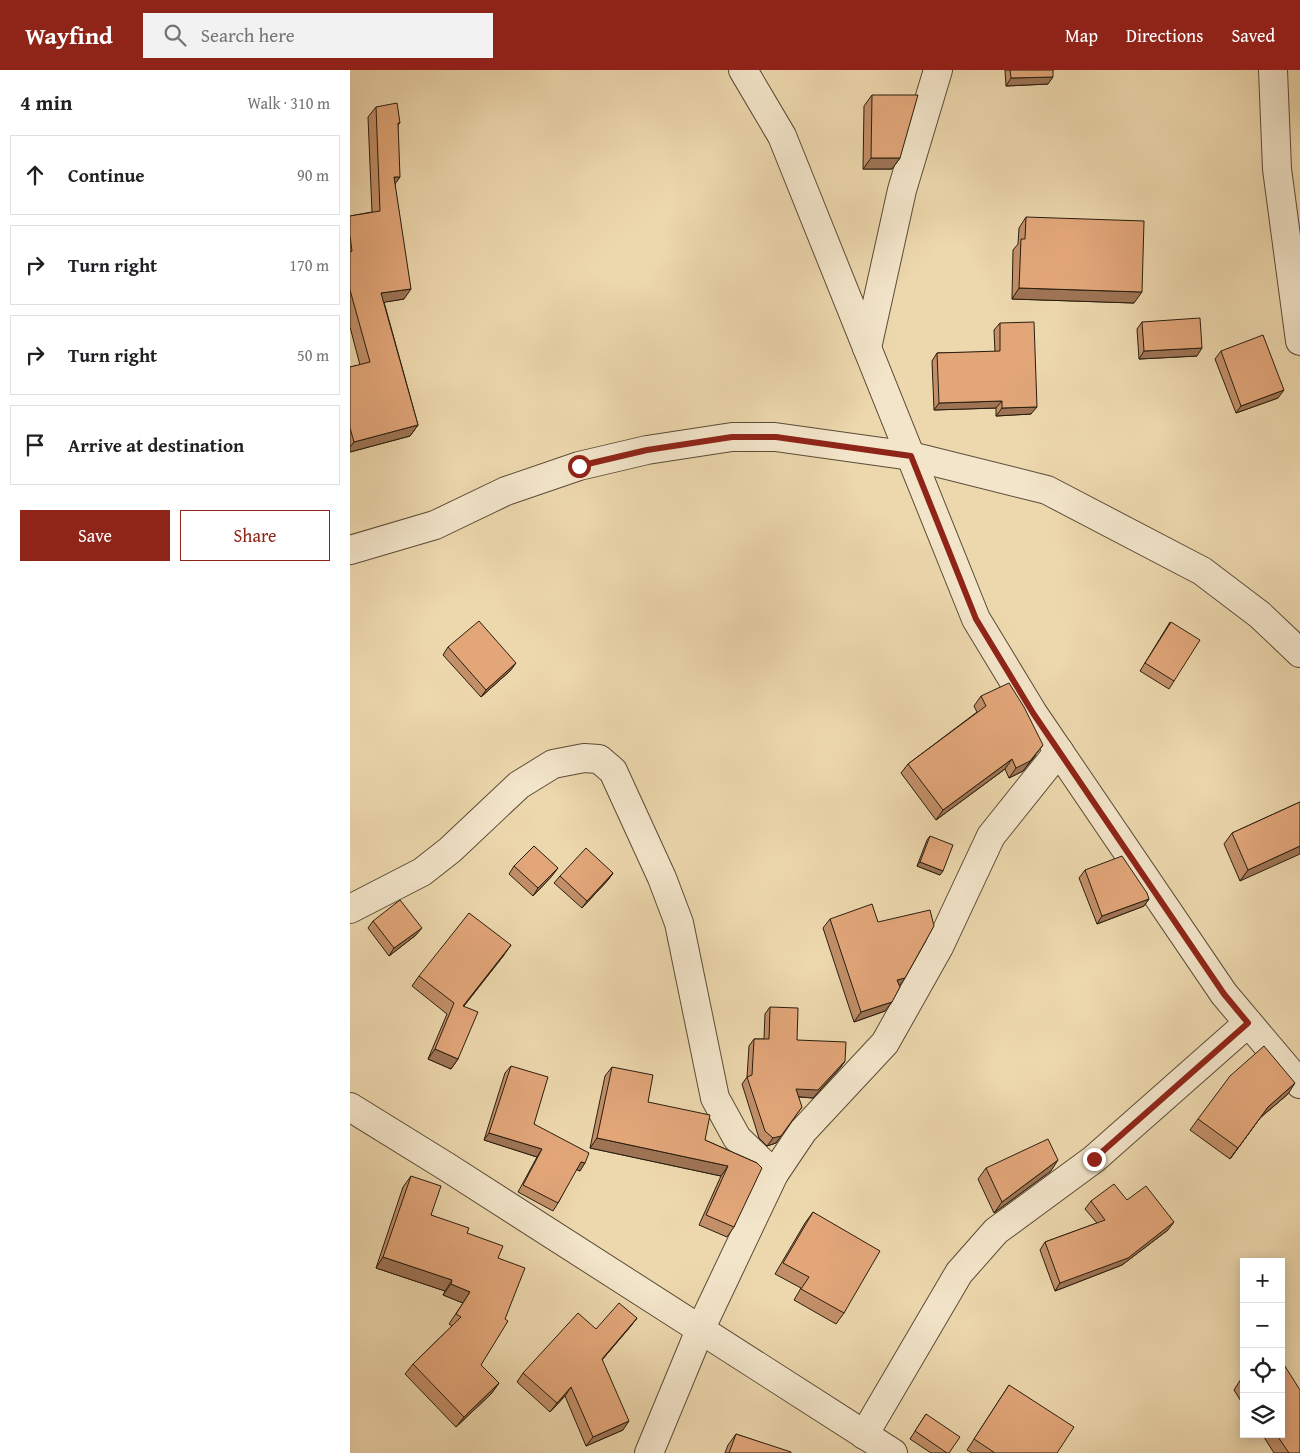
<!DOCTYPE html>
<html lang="en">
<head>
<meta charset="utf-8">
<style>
	:root { --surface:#fff; --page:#f2f2f2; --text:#202124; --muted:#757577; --line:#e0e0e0; --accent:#8f2418 }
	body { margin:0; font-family:"Gentium Book Plus",serif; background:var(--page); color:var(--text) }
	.controls { position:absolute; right:15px; bottom:15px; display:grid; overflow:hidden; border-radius:0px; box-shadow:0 2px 12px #0003 }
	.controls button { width:45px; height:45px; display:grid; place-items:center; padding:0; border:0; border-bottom:1px solid var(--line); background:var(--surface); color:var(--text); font:25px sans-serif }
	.stop { position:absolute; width:15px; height:15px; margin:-11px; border:4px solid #8f2418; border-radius:50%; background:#fff }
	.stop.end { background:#8f2418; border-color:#fff; box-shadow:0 1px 5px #0008 }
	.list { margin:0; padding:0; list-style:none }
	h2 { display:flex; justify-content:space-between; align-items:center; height:65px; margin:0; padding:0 20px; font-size:21px }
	h2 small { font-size:16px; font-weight:400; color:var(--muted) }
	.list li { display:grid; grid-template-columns:32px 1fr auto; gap:15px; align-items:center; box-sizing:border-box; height:80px; margin:0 10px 10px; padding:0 10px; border:1px solid var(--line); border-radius:0px }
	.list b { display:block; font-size:19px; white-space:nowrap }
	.list em { font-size:16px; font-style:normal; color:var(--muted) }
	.actions { display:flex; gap:10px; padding:15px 20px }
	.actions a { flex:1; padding:11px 0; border:1px solid var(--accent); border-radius:0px; text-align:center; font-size:18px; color:var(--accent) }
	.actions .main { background:var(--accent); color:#fff }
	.icon { flex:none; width:28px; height:28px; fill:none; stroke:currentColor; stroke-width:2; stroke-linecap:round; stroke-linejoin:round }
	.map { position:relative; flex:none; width:950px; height:1383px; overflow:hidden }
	header { display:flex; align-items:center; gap:30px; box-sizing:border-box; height:70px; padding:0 25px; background:var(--accent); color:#fff }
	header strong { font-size:24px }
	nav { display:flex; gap:28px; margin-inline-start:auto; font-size:18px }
	.search { width:350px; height:45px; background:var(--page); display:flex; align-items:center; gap:12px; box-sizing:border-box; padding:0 18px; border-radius:0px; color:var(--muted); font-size:19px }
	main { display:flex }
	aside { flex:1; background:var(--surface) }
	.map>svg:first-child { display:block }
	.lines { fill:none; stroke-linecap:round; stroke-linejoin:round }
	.minor-casing { stroke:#5a4c36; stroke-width:30 }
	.minor { stroke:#f3e5ca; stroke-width:28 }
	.wall { fill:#c28f68; stroke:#291d0e }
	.shaded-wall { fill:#9e7455; stroke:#291d0e }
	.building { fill:#e2a679; stroke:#291d0e }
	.route { stroke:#8f2418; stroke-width:6 }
</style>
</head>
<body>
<header>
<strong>Wayfind</strong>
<div class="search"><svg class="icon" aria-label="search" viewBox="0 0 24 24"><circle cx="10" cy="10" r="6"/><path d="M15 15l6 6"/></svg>Search here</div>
<nav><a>Map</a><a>Directions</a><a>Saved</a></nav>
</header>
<main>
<aside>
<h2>4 min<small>Walk · 310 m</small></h2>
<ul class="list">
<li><svg class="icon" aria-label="ahead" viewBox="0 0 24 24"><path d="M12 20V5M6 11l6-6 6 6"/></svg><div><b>Continue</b></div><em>90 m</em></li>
<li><svg class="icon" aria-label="right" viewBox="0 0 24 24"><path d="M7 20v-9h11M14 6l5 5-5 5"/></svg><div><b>Turn right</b></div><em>170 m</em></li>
<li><svg class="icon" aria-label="right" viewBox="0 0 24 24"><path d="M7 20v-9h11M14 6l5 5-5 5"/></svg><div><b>Turn right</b></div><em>50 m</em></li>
<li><svg class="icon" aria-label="arrive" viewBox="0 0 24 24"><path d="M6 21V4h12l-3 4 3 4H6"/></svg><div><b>Arrive at destination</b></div></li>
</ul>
<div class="actions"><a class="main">Save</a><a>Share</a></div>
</aside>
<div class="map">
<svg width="950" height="1383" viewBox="0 0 950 1383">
	<rect width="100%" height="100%" fill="#edd7ad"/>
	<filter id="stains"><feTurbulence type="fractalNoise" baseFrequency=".004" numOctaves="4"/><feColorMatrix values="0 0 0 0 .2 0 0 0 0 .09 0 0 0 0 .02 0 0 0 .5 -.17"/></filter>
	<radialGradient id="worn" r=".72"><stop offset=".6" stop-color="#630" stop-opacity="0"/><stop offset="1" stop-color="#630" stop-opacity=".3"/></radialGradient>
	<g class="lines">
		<defs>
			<g id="minor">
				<path d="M393,0l39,66 194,483 57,94 191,281 76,90"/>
				<path d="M923,0l4,99 23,172"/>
				<path d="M517,278l35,-158 36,-120"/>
				<path d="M0,480l85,-25 71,-34 73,-25 68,-16 85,-13h43l136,19 136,34 155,81 58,44 40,38"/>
				<path d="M0,839l72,-37 28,-22 69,-65 34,-21 31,-6 15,1 14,12 49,107 17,45 36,175 22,40 37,36"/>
				<path d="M0,1037l97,60 446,286"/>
				<path d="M514,1365l95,-162 37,-42 98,-72 154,-136"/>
				<path d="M299,1383l51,-123 74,-156 29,-43 82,-88 54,-96 52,-111 68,-85"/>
			</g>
		</defs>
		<use href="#minor" class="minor-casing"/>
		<use href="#minor" class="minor"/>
	</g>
	<g class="wall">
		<path d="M655,0h48l-5,14 -42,2z"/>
		<path d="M522,25l28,63 -8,11h-29l1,-63z"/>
		<path d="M26,37l24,16 -2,2 -3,60 9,114 -20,3 34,123 -8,11 -60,16v-85l10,-2 -10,-38v-111l22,-4 -4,-95z"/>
		<path d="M676,147l108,86 -122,-4 1,-49 5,-6 1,-16z"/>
		<path d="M792,252l55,34 -58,3 -2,-30z"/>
		<path d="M650,253l31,91 -35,2v-8l-62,2 -2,-49 5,-8 58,-1 -1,-22z"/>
		<path d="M871,281l57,47 -42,15 -21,-54z"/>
		<path d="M820,552l4,59 -5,8 -29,-18z"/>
		<path d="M98,577l63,23 -30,27 -38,-42z"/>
		<path d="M631,626l55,59 -13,16 -14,7 -4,-9 -69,51 -35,-47 7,-9 69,-52 -3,-6z"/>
		<path d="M950,732l-60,79 -16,-37 8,-11z"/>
		<path d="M580,766l10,39 -23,-9 10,-26z"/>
		<path d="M164,796l38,10 -19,20 -24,-22z"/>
		<path d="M735,800l64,29 -5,7 -47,18 -18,-46z"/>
		<path d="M263,803l-5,7 -26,28 -28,-25 6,-7z"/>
		<path d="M480,849l55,92 -31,11 -31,-94z"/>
		<path d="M23,851l43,14 -27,21 -21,-28z"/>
		<path d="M154,885l-40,51 -6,53 -7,10 -23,-10 19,-45 -35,-28 7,-10z"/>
		<path d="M420,937l27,33 48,21 -5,7 -27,30 -14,-1 -23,46 -9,3 -8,-8 -17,-54 5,-7 2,-31 5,-7h10l1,-25z"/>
		<path d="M161,996l23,58 46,47 -4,-2 -18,34 -5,8 -35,-19 19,-35 -53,-17 21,-67z"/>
		<path d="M262,997l36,35 57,38 52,23 -23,64 -7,10 -28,-12 22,-49 -131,-28 15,-72z"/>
		<path d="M938,1024l-28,24 -30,41 -40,-29 8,-11z"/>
		<path d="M636,1098l65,3 -57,42 -16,-34z"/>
		<path d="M61,1106l20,39 36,18 31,25 -17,107 18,18 -8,11 -35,33 -51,-53 8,-10 39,-38 -3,-2 14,-21 -20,-8 2,-4 -69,-23 27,-81z"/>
		<path d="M777,1130l41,30 -46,35 -67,26 -15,-41 5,-8 52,-19 -12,-14 6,-8z"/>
		<path d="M463,1142l31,101 -8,11 -42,-24 7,-12 -26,-14 30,-51z"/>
		<path d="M287,1248l-7,9 -28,33 21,70 -37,16 -21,-50 -15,16 -33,-30 6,-9 73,-44z"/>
		<path d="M894,1308v28l-10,-16 7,-11z"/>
		<path d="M659,1315l48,68h-85l-5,-3z"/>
		<path d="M576,1344l23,39h-18l-21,-14z"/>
		<path d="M386,1364l55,19h-66l3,-8z"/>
		<path d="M912,1364h19l19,19h-26z"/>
	</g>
	<g class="shaded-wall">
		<path d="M703,7l-5,7 -42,2 5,-8z"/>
		<path d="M521,88h29l-8,11h-29z"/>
		<path d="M44,107h6l-7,10z"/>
		<path d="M669,218l123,4 -8,11 -122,-4z"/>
		<path d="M61,219l-7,10 -30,5 7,-11z"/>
		<path d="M852,278l-5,8 -58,3 5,-8z"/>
		<path d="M934,320l-6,8 -42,15 5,-7z"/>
		<path d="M652,331l-6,7 -62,2 5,-7z"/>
		<path d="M687,337l-6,7 -35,2 6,-8z"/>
		<path d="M68,355l-8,11 -60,16v-5l4,-5z"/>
		<path d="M166,593l-5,7 -30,27 5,-7z"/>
		<path d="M693,675l-20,26 -14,7 7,-10z"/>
		<path d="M662,689l-7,10 -69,51 7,-10z"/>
		<path d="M950,776v8l-60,27 8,-11z"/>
		<path d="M570,792l23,9 -3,4 -23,-9z"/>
		<path d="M208,798l-6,8 -19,20 5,-8z"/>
		<path d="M263,803l-5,7 -26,28 5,-7z"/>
		<path d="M799,829l-5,7 -47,18 5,-8z"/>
		<path d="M72,858l-6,7 -27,21 5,-8z"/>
		<path d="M161,875l-7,10 -48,61 7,-10z"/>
		<path d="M555,908l-7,10 -1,-8z"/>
		<path d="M542,932l-7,9 -31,11 7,-10z"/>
		<path d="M85,979l23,10 -7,10 -23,-10z"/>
		<path d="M495,991l-5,7 -27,30 -22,-2 5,-7z"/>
		<path d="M945,1013l-7,11 -28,24 -30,41 38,-52z"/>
		<path d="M452,1037l-26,36 -9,3 6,-8z"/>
		<path d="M139,1063l53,16 -5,8 -53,-17z"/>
		<path d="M247,1068l131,28 -7,10 -131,-28z"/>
		<path d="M708,1090l-7,11 -57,42 8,-11z"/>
		<path d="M231,1092l4,1 -5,8 -5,-2z"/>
		<path d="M824,1152l-6,8 -46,35 -67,26 5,-8z"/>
		<path d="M33,1187l69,23 -7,11 -69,-23z"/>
		<path d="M101,1214l19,8 -7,11 -20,-8z"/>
		<path d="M287,1248l-7,9 -35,41 7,-9z"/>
		<path d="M149,1313l-8,11 -35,33 8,-10z"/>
		<path d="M221,1317l-6,9 -15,16 7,-9z"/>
		<path d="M279,1351l-6,9 -37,16 7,-9z"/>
	</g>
	<g class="building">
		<path d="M660,0h43v7l-42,1z"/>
		<path d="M522,25h46l-18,63h-29z"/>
		<path d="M47,33l3,20h-2l2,54h-6l17,112 -30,4 37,132 -64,17 -4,-14v-61l20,-5 -20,-72v-38l2,-1 -2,-15v-20l30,-5 -4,-104z"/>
		<path d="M676,147l118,4 -2,71 -123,-4 2,-49h4z"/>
		<path d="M850,248l2,30 -58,3 -2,-29z"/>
		<path d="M684,252l3,85 -35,1v-7l-63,2 -2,-50 63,-2v-28z"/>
		<path d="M913,265l21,55 -43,16 -20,-55z"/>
		<path d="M129,551l37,42 -30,27 -38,-43z"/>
		<path d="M821,552l29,18 -26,41 -29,-18z"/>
		<path d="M659,613l15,24 19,38 -13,16 -14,7 -4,-9 -69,51 -35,-46 78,-58 -5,-10z"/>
		<path d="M950,732v44l-52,24 -16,-37z"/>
		<path d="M580,766l23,9 -10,26 -23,-9z"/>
		<path d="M184,776l24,22 -20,20 -24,-22z"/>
		<path d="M236,778l27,25 -26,28 -27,-25z"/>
		<path d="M772,786l25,37 2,6 -47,17 -17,-46z"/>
		<path d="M50,830l22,28 -28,20 -21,-27z"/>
		<path d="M522,834l6,18 52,-12 4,16 -29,52 -8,2 3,7 -8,15 -31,10 -31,-93z"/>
		<path d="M119,843l42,32 -48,61 15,6 -20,47 -23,-10 19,-46 -35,-27z"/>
		<path d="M420,937l28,1 -1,32 49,2 -1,19 -27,29 -22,-1 6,18 -21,29 -8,2 -8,-7 -18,-54 5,-2 2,-36h15z"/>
		<path d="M914,976l31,37 -27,24 -30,41 -40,-29 32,-43z"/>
		<path d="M161,996l37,11 -14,47 55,29 -4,10 -4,-1 -23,41 -35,-18 19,-36 -53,-16z"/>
		<path d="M262,997l41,8 -5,27 62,13 -5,25 52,23 5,5 -28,59 -28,-12 22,-49 -131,-28z"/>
		<path d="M698,1069l10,21 -56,42 -16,-34z"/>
		<path d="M61,1106l30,10 -10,29 38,13 -2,5 36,13 -5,12 27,10 -20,51 3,2 -27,44 18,18 -35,34 -51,-53 48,-47 -5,-3 14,-22 -19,-8 1,-4 -69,-23z"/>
		<path d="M764,1114l13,16 19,-14 28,36 -46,36 -68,25 -15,-41 60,-22 -14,-19z"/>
		<path d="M463,1142l67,39 -36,62 -43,-24 8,-12 -26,-14z"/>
		<path d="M269,1233l18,15 -35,41 27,62 -36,16 -22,-50 -14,16 -34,-30 55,-60 18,16z"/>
		<path d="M931,1290l19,30v63h-11l-13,-19h5z"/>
		<path d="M659,1315l65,42 -17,26h-62l-21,-14z"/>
		<path d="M576,1344l34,23 -11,16h-2l-32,-22z"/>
		<path d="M386,1364l55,18v1h-62z"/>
	</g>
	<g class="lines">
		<path class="route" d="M229,396l68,-16 85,-13h44l135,19 65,163 57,94 191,281 24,29 -154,136"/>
	</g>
	<rect width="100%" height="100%" filter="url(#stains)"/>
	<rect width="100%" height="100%" fill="url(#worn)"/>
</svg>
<div class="controls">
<button>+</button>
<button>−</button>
<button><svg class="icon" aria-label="locate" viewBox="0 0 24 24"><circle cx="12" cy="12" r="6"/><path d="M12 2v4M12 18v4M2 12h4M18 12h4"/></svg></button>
<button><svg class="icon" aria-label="layers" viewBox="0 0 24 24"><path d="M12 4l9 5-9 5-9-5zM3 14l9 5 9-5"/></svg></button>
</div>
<div class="stop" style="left:229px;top:396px"></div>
<div class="stop end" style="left:744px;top:1089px"></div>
</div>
</main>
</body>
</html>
